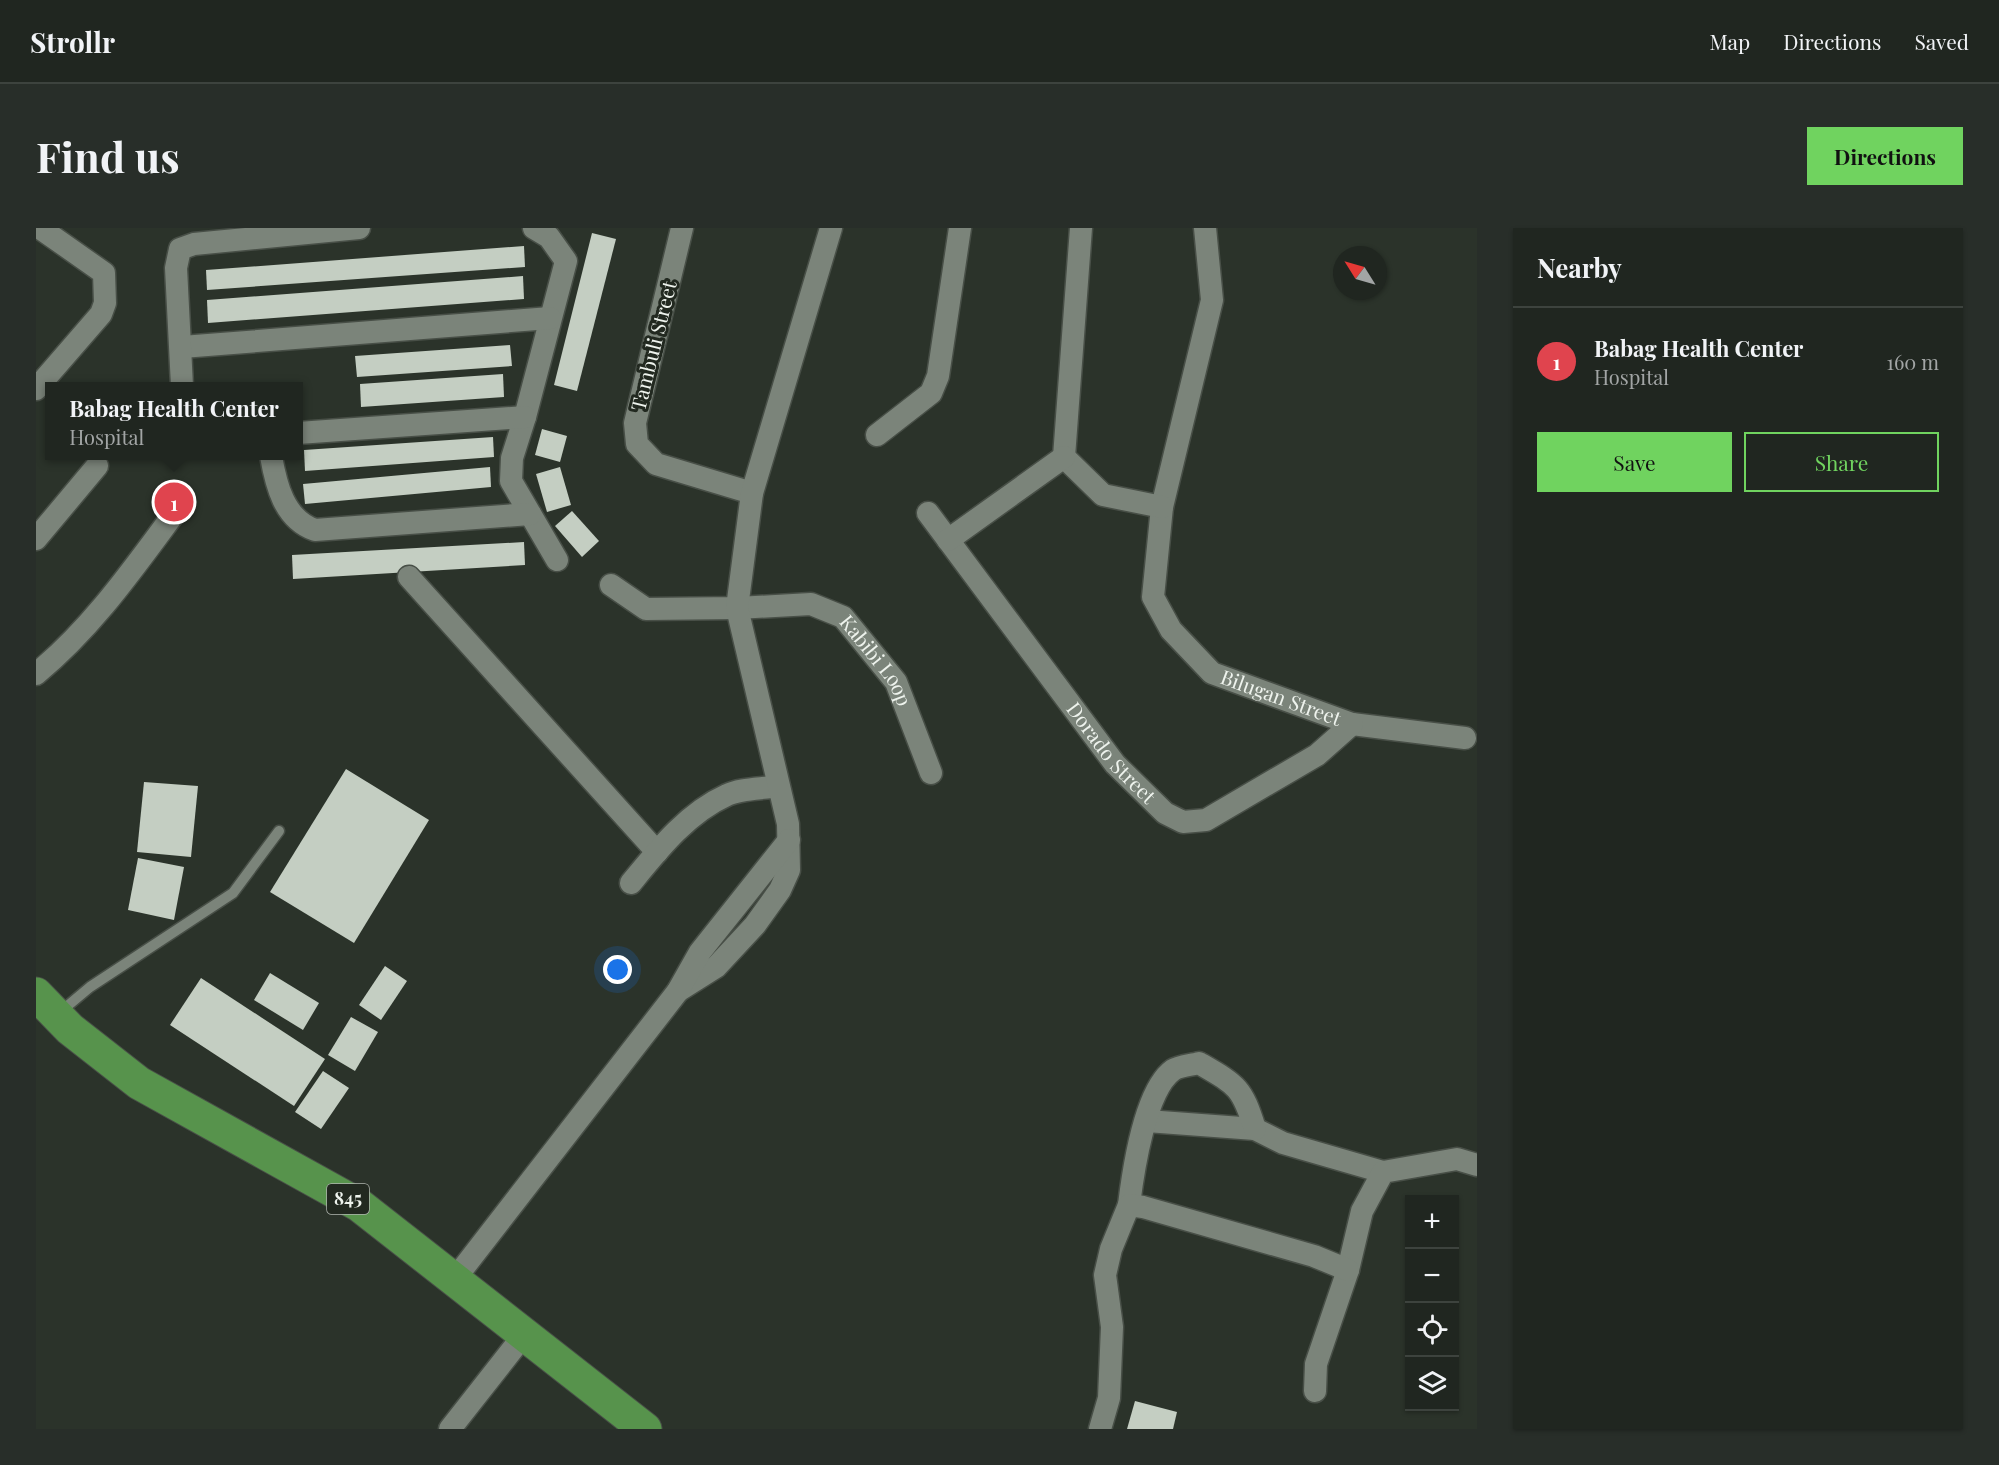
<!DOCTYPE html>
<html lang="en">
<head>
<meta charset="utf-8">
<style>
	:root { --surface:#202620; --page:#282e29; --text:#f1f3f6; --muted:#a2a5a5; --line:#3d433e; --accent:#70d35f }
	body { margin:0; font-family:"Playfair Display",serif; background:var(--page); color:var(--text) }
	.controls { position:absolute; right:18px; bottom:18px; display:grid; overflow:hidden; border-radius:0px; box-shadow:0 2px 4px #0004 }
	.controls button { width:54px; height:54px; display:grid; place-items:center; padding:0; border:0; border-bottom:2px solid var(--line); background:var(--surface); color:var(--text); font:30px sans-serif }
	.compass { position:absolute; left:1297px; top:18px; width:54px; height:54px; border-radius:50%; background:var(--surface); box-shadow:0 2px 4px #0004; rotate:307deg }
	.you { position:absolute; left:582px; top:742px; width:21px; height:21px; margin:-15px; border:4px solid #fff; border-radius:50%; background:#1a73e8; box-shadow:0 0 0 9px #1a73e833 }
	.badge { display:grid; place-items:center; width:39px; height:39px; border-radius:50%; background:var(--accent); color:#fff; font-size:20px; font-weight:700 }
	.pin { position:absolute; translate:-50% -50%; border:3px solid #fff; box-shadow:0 2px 6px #0006 }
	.popup { position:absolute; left:9px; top:154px; width:258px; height:78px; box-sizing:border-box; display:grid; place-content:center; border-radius:0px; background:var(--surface); filter:drop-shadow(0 2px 4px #0005); font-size:20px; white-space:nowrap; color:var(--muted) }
	.popup b { font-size:22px; color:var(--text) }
	.popup::after { content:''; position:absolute; left:50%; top:100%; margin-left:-12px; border:12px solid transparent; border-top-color:var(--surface) }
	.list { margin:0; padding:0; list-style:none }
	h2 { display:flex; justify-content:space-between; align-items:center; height:78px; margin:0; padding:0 24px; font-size:26px }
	h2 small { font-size:20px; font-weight:400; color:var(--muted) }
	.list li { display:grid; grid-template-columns:39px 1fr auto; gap:18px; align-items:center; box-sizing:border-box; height:108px; padding:0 24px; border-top:2px solid var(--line) }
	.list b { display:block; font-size:22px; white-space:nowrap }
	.list p { margin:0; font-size:20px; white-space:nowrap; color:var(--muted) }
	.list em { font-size:20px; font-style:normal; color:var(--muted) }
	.actions { display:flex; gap:12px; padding:18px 24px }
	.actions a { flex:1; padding:14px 0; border:2px solid var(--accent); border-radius:0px; text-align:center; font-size:21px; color:var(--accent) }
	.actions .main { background:var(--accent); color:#111 }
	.icon { flex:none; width:33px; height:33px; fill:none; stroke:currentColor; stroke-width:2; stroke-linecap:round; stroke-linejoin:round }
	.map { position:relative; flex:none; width:1441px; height:1201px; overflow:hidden; border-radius:0px }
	header { display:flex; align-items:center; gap:36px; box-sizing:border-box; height:84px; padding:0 30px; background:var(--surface); border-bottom:2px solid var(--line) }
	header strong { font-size:28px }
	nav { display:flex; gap:33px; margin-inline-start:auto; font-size:21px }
	.intro { display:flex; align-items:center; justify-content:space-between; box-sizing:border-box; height:144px; padding:0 36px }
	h1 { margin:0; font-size:42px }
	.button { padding:15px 27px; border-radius:0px; background:var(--accent); color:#111; font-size:21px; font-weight:700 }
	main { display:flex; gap:36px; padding:0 36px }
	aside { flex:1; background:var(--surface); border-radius:0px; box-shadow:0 2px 4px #0004 }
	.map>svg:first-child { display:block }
	.building { fill:#c4cec2 }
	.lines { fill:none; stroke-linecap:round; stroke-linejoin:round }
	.service-casing { stroke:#484f47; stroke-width:13 }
	.minor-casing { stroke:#484f47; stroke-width:25 }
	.primary-casing { stroke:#484f47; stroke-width:35 }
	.service { stroke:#7b847a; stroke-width:10 }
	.minor { stroke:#7b847a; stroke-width:22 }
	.primary { stroke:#57934c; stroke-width:33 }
	.labels { text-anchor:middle; stroke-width:6; stroke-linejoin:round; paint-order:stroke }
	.shield { fill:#222920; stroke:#b1b6b0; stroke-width:1.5 }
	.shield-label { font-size:18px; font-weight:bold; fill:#eef3ed }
	.street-label { font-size:20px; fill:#eef3ed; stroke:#222920 }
</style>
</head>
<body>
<header>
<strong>Strollr</strong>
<nav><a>Map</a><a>Directions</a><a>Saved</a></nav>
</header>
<div class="intro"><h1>Find us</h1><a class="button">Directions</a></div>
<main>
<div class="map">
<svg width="1441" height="1201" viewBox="0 0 1441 1201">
	<rect width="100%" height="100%" fill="#2b332a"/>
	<g class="building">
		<path d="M556,5l24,6 -39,152 -23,-6z"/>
		<path d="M488,18l1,21 -318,23 -1,-20z"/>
		<path d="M487,48l1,23 -316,24 -1,-23z"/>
		<path d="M474,117l2,21 -155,11 -2,-21z"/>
		<path d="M467,146l1,23 -143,10 -1,-23z"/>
		<path d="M506,201l25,7 -7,26 -25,-7z"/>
		<path d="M457,209l1,20 -189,14 -1,-21z"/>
		<path d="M454,239l1,20 -186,17 -2,-20z"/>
		<path d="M524,239l11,38 -24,7 -11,-38z"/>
		<path d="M536,283l27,30 -17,16 -27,-31z"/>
		<path d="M488,314l1,23 -232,14 -1,-24z"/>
		<path d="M310,541l83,51 -75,123 -84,-51z"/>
		<path d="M108,554l54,4 -7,71 -54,-5z"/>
		<path d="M102,630l46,9 -10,53 -46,-10z"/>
		<path d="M349,738l22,15 -26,39 -22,-15z"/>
		<path d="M234,745l49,30 -16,27 -49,-30z"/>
		<path d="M165,750l124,81 -31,47 -124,-81z"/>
		<path d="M315,789l27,15 -23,39 -27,-16z"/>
		<path d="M287,843l26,17 -28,41 -26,-17z"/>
		<path d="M1099,1173l42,11 -4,17h-46z"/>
	</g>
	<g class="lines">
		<defs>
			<path id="service" d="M23,785l31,-26 143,-94 46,-62"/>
			<g id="minor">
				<path d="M498,0l15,9 17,24 -41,156 -13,41 -1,23 46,79"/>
				<path d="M646,0l-47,195 2,21 19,20 96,29"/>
				<path id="s1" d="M1169,0l7,72 -50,207 -9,90 18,33 41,43 140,51 113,14"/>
				<path d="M146,119l368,-29"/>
				<path d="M146,158l-6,-118 4,-19 14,-5 165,-16"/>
				<path d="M0,161l65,-75 4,-11 -1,-30 -64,-45"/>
				<path d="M262,205l227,-16"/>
				<path d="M841,207l54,-42 7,-17 22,-148"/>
				<path d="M235,228c5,29 13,63 44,74l215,-16"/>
				<path d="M1028,229l17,-229"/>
				<path d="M1028,229l39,38 59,12"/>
				<path id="s2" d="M892,285l187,251 50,49 18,9 23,-2 111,-65 35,-31"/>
				<path d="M0,311l61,-73"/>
				<path d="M912,312l116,-83"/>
				<path d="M373,349l248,275"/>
				<path id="s3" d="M575,357l35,24 91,-1 74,-4 32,13 53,65 35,91"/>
				<path d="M0,446c56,-46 97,-105 140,-163"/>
				<path d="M595,655c27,-33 56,-70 96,-88 14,-7 36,-6 51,-9"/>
				<path d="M642,763l38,-24 39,-42 25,-35 9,-20 -1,-46 -51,-216 15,-115 79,-265"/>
				<path d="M1111,893l108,8 28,14 100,29"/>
				<path d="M1093,977c4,-33 16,-115 44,-135 6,-4 19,-5 26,-7 38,22 43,24 56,66"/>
				<path d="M418,1052l224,-289 22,-39 89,-112"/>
				<path d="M1279,1163l1,-27 32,-94 14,-59 21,-39 74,-13 20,6"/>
				<path d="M414,1201l73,-93"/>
				<path d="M1064,1201l9,-31 3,-71 -7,-52 6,-26 18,-44 14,2 171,49 34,14"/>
			</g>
			<path id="primary" d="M0,766l34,35 69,54 220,122 286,224"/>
		</defs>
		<use href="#service" class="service-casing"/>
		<use href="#minor" class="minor-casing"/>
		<use href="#primary" class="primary-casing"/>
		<use href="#service" class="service"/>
		<use href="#minor" class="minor"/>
		<use href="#primary" class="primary"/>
	</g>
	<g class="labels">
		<rect class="shield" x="291" y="956" width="42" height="30" rx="4.5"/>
		<g class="shield-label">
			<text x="312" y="977">845</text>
		</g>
		<g class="street-label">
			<text transform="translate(618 118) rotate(-76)" y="7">Tambuli Street</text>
			<text dy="7" stroke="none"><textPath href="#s3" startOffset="297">Kabibi Loop</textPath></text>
			<text dy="7" stroke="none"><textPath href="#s1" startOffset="546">Bilugan Street</textPath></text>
			<text dy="7" stroke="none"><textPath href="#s2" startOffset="302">Dorado Street</textPath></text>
		</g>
	</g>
</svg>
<div class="controls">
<button>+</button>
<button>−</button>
<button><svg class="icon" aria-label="locate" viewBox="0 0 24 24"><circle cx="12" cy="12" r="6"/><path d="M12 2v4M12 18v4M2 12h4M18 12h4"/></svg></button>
<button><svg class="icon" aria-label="layers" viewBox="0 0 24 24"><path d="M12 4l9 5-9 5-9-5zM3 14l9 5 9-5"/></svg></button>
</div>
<svg class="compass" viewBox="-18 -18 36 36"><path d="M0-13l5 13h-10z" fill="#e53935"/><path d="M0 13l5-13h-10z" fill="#a2a5a5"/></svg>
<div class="you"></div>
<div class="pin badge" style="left:138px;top:274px;background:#e0444e">1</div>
<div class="popup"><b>Babag Health Center</b>Hospital</div>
</div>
<aside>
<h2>Nearby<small></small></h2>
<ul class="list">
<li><span class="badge" style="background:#e0444e">1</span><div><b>Babag Health Center</b><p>Hospital</p></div><em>160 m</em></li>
</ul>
<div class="actions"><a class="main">Save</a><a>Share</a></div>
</aside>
</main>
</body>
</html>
